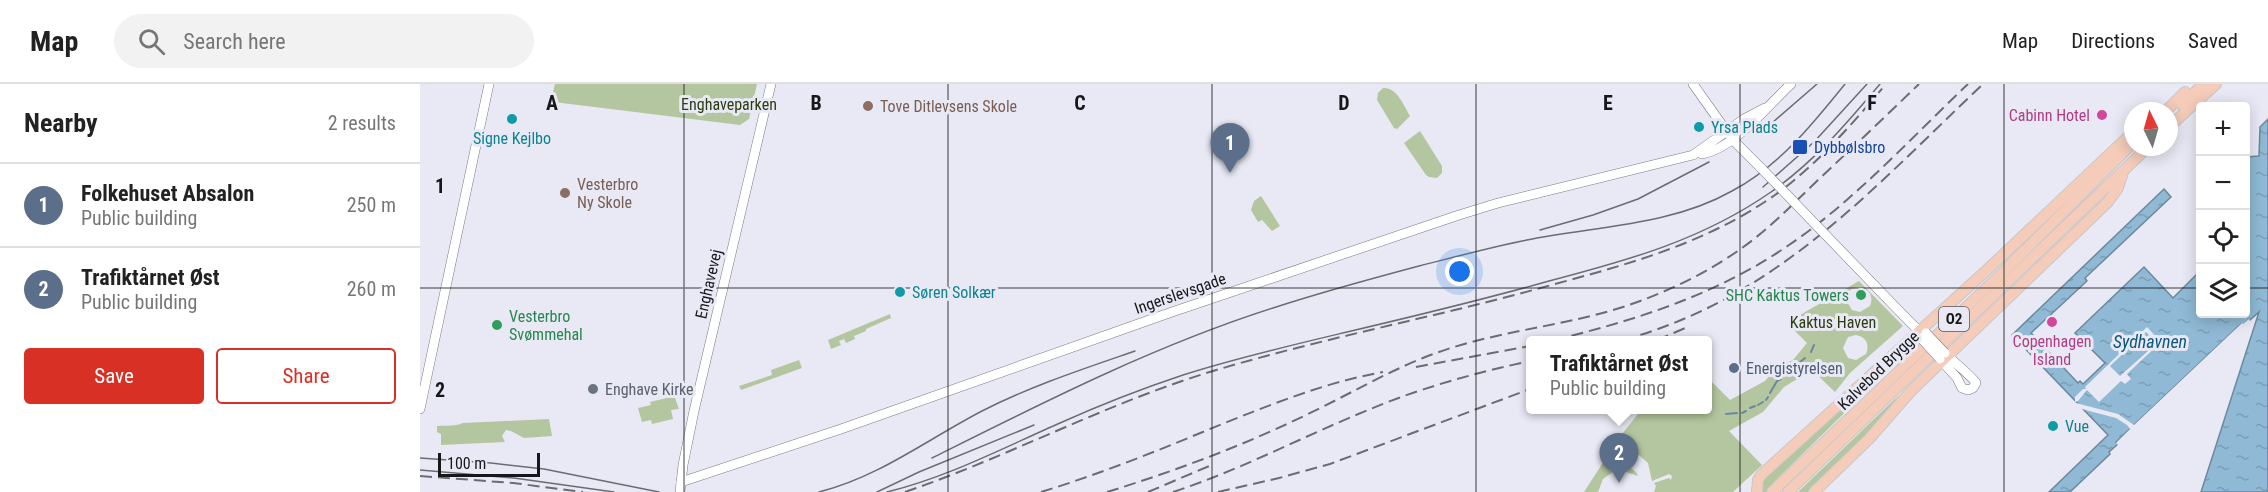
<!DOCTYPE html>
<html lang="en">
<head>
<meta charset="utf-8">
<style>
	:root { --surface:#fff; --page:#f2f2f2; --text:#222; --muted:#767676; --line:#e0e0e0; --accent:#d93025 }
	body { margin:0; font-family:"Roboto Condensed",sans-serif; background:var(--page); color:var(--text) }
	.controls { position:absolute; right:18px; top:18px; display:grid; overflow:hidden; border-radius:6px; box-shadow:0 3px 15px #0003 }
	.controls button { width:54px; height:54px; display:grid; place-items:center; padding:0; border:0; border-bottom:2px solid var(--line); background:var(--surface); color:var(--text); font:30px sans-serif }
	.compass { position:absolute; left:1704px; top:18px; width:54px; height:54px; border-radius:50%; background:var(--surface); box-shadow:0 3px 15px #0003; rotate:355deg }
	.scale { position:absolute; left:18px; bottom:15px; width:102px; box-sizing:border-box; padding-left:6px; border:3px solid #16171a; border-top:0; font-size:16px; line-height:21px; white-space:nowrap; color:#16171a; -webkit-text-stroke:4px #e8e9f4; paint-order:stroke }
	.you { position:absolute; left:1040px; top:188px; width:21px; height:21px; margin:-15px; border:4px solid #fff; border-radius:50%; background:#1a73e8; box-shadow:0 0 0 9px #1a73e833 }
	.badge { display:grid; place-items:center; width:39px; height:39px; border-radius:50%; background:var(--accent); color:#fff; font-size:20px; font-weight:700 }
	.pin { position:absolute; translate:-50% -50px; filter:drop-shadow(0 2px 3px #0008) }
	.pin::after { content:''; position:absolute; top:32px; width:21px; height:18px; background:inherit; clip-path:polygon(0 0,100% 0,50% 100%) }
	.popup { position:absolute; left:1106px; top:252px; width:186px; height:78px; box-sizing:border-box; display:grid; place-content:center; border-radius:6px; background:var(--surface); filter:drop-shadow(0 2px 4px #0005); font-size:20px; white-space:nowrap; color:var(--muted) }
	.popup b { font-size:22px; color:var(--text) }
	.popup::after { content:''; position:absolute; left:50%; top:100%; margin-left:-12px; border:12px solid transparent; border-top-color:var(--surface) }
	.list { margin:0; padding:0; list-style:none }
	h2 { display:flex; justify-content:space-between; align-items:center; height:78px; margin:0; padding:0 24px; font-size:26px }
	h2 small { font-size:20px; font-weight:400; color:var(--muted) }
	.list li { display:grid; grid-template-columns:39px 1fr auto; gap:18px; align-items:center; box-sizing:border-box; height:84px; padding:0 24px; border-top:2px solid var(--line) }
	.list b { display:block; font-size:22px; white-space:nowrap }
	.list p { margin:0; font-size:20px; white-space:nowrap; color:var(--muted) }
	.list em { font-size:20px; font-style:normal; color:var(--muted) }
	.actions { display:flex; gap:12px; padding:18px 24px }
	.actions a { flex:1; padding:14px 0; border:2px solid var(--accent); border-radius:6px; text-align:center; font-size:21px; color:var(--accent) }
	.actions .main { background:var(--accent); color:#fff }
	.icon { flex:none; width:33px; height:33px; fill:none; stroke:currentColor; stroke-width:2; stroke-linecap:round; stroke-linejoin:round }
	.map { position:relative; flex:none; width:1848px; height:408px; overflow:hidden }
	header { display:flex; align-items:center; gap:36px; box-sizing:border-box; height:84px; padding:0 30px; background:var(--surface); border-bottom:2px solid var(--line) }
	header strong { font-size:28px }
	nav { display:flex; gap:33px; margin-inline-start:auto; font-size:21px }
	.search { width:420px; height:54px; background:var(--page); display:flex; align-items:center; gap:15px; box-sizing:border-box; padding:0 21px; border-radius:33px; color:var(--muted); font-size:22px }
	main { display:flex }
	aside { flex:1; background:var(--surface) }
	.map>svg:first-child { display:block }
	.green { fill:#b4c69f; fill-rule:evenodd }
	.water { fill:url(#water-ripples); stroke:#6b889c; stroke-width:1.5 }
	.pier { fill:#e8e9f4; fill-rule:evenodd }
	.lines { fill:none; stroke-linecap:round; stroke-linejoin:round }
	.stream { stroke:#6b889c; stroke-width:2 }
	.minor-casing { stroke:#787a83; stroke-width:10 }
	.major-casing { stroke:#c7c7c8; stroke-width:12 }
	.minor { stroke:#fff; stroke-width:9 }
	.major { stroke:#f4ccb9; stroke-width:10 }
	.tram { stroke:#6b6c72; stroke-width:1.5 }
	.rail { stroke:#6b6c72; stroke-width:2; stroke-dasharray:12 6; stroke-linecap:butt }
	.minor-bridge-casing { stroke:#787a83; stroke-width:10; stroke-linecap:butt }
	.minor-bridge { stroke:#fff; stroke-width:9 }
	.grid { fill:none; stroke:#16171a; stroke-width:1.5; stroke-opacity:0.55 }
	.education-dot { fill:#8d6e63; stroke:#e8e9f4; stroke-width:2 }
	.hotel-dot { fill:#d1479c; stroke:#e8e9f4; stroke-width:2 }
	.culture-dot { fill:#0f9aa8; stroke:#e8e9f4; stroke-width:2 }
	.transit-dot { fill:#1a4fb4; stroke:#e8e9f4; stroke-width:2 }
	.leisure-dot { fill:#2e9e5b; stroke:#e8e9f4; stroke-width:2 }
	.service-dot { fill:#5c6f8a; stroke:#e8e9f4; stroke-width:2 }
	.worship-dot { fill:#6b7280; stroke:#e8e9f4; stroke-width:2 }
	.labels { text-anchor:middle; stroke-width:6; stroke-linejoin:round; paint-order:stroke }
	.shield { fill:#e8e9f4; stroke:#55565b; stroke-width:1.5 }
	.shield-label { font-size:15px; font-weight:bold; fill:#16171a }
	.park-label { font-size:16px; fill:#2b3c0f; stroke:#e8e9f4 }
	.education-label { font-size:16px; fill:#785e54; stroke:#e8e9f4; text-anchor:start }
	.hotel-label { font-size:16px; fill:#b23c85; stroke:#e8e9f4; text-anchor:end }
	.culture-label { font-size:16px; fill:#0d838f; stroke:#e8e9f4; text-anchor:start }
	.transit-label { font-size:16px; fill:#164399; stroke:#e8e9f4; text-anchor:start }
	.street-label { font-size:16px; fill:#16171a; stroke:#e8e9f4 }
	.leisure-label { font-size:16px; fill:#27864d; stroke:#e8e9f4; text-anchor:end }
	.service-label { font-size:16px; fill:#4e5e75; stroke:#e8e9f4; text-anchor:start }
	.worship-label { font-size:16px; fill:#5b616d; stroke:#e8e9f4; text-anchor:start }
	.water-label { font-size:18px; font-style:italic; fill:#0b577c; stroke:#e8e9f4 }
	.grid-label { font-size:20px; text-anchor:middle; font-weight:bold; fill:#16171a; stroke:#e8e9f4; stroke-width:6; stroke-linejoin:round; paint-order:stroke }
</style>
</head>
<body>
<header>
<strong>Map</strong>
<div class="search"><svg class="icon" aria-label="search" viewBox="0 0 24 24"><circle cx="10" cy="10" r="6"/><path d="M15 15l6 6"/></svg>Search here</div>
<nav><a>Map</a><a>Directions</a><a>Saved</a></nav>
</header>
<main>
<aside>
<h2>Nearby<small>2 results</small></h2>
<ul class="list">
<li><span class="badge" style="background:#5c6f8a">1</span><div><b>Folkehuset Absalon</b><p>Public building</p></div><em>250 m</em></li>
<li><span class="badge" style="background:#5c6f8a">2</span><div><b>Trafiktårnet Øst</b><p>Public building</p></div><em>260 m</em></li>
</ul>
<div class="actions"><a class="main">Save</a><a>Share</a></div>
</aside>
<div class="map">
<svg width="1848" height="408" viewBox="0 0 1848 408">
	<defs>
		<pattern id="water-ripples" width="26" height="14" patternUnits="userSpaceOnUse" patternTransform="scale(1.5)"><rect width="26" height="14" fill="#8fb9d4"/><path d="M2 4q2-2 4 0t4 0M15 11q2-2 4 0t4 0" fill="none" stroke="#7b9eb5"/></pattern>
	</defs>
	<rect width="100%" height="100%" fill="#e8e9f4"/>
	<g class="green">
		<path d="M135,0h202l-8,35 -9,6 -186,-23 -3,-2z"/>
		<path d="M963,4c14,-1 21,18 27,28l-13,13 -3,-1 -17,-28 1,-7z"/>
		<path d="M1000,47l22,35v7l-5,5 -8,-1 -3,-2 -22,-32z"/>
		<path d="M841,112l19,30 -8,5 -10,-11 -4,2 -7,-12 3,-9z"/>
		<path d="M1439,197l44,45 -53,47 -15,19 -23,-22 -28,17 -21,25 -34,19 33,34 -29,27h-79l2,-6 -2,-3 15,-5 2,2 1,-4 -3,-2 -17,7 -4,-18 -29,-25 22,-28h67v-32l22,22 35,-19 12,-14 16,-7 14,-17 -15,-15 12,-8 -4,-5zM1440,203c9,2 14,9 10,19l-10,6 -8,-2 -6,-10 5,-11zM1436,251c10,2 14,9 10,19l-10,6 -8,-2 -5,-10 5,-11z"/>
		<path d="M470,230l1,4 -25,11v2l-12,5 1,3 -9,4 -2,-4 -5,2 2,4 -10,4 -3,-9z"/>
		<path d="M1494,257l2,2 -141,138 -9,11h-5l2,-14z"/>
		<path d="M379,276l3,8 -61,22 -2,-4 33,-11 -1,-5z"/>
		<path d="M1479,311l-13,19 -76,78h-12z"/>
		<path d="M251,313l4,1 4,11 -8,1 2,9 -21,5 -1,-4 -9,2 -4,-14 13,-3 -1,-3z"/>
		<path d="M129,335l3,17 -28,2 -13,-7 -5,-1 -4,6 3,6 -64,3v-11l-4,-2v-6c10,-1 16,1 26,-3z"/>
		<path d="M1193,363l1,8 22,17 2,4 -21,-7 -14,10 -5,13h-14z"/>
	</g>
	<path class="water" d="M1848,35v373h-67l58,-180 -9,8 -1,-1 -6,6 -2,-1 -125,118 2,2 -9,8 1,2 -40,38h-21l59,-57 -96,-100 152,-146 7,8 -86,81 2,3 -56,52 47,50 2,-2 3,3 22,-21 -30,-30 69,-66 29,31 27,-27v43h46v-157l13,-1 1,-29z"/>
	<g class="pier">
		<path d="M1829,235l1,1 -131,126 -3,-3 14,-14 -3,-4 -11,-7 -38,-10 -10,-9 8,4 42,11 16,11 108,-102 1,1z"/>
		<path d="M1727,243l14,15 -34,32 4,5 -6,5 -4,-3 -22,21 -12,-12 -9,11 -3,1v-5l8,-8h3l-1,-2zM1726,248l11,11 -37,33 -10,-10z"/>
	</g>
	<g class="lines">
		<g class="stream">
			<path d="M1391,268l3,-7"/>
			<path d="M1379,279l6,-5"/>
			<path d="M1368,292h3l4,-5"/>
			<path d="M1350,309l7,-12 4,-2"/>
			<path d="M1346,316l2,-3"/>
			<path d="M1338,321l5,-3"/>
			<path d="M1330,324l5,-2"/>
			<path d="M1322,329l4,-2"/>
			<path d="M1306,330l11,-1"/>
		</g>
		<defs>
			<g id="minor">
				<path d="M1273,0l39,55 30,30"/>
				<path d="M1282,70c33,-6 65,-48 89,-70"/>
				<path d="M1484,232l15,15 5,1"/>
				<path d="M1520,275l17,19 5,10 6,2 5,-2 3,-5c-3,-6 -24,-22 -31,-30"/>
				<path d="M0,325l69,-325"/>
				<path d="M261,398l160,-53 331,-117 287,-97 39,-12 195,-48 51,-36 21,-11"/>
				<path d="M260,408l3,-27 11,-54 77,-327"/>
			</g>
			<g id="major">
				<path d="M1762,21l21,-21"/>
				<path d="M1746,27l19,-19"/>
				<path d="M1749,43l47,-43"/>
				<path d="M1337,408l1,-12 3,-5 227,-206 145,-137"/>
				<path d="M1352,408l229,-218 132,-131"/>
				<path d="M1368,408l360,-345"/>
				<path d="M1394,408l55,-53 42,-48 197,-189 10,-14 5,-16"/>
			</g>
		</defs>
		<use href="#minor" class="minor-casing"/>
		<use href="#major" class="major-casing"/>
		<use href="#minor" class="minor"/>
		<use href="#major" class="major"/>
		<g class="tram">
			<path d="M1345,45l52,-45"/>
			<path d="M1343,103l51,-45 53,-58"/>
			<path d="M1120,146l53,-15 45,-16 71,-37"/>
			<path d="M0,374l71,5 53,6 115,23"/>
			<path d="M512,374c112,-56 222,-112 341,-150 49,-16 97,-29 146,-42 36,-9 72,-19 108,-26 69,-14 143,-14 205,-49 47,-25 80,-66 113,-107"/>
			<path d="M0,386l94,8 100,14"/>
			<path d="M399,408c60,-15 109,-53 163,-81 49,-25 101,-42 153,-60"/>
			<path d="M457,408l42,-20 115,-47"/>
			<path d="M467,408c61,-15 116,-44 173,-69 40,-18 81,-34 123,-48 53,-17 109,-30 164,-43 68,-16 135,-32 202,-51 80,-21 153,-41 222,-89 43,-30 76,-69 109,-108"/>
		</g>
		<g class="rail">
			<path d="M1134,256c83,-20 164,-46 235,-95 65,-44 122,-107 179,-161"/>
			<path d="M1203,256c154,-42 248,-150 360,-256"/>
			<path d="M1237,256l33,-14"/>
			<path d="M996,283l114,-21"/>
			<path d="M0,392l93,7 70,9"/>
			<path d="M485,408c105,-36 202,-89 308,-121 113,-34 229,-55 342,-87 78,-21 153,-42 220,-89 43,-31 77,-71 111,-111"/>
			<path d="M621,408c62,-19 121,-43 181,-68 53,-21 105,-42 161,-52"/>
			<path d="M687,408c68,-21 135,-46 199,-77 40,-19 77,-41 117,-57 66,-27 136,-30 203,-52 41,-14 81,-33 116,-58 28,-20 51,-44 76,-68 34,-32 68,-64 101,-96"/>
			<path d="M728,408l66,-28"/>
			<path d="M753,408c67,-22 129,-55 195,-82 52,-22 107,-37 162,-49"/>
			<path d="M798,408l61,-14 51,-14 200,-75"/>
		</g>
		<defs>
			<g id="minor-bridge">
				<path d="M1342,85l142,147"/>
				<path d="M1506,249l19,20"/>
				<path d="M1501,254l19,21"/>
			</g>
		</defs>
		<use href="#minor-bridge" class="minor-bridge-casing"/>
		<use href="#minor-bridge" class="minor-bridge"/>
	</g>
	<path class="grid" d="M264,0v408M528,0v408M792,0v408M1056,0v408M1320,0v408M1584,0v408M0,204h1780M1826,204h22"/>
	<g class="education-dot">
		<circle cx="448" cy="22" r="6"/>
		<circle cx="145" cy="109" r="6"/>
	</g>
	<g class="hotel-dot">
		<circle cx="1682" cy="31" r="6"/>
		<circle cx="1632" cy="238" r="6"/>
	</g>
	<g class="culture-dot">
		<circle cx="92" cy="35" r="6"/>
		<circle cx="1279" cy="43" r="6"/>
		<circle cx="480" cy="208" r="6"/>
		<circle cx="1633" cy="342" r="6"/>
	</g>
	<rect class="transit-dot" x="1372" y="55" width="16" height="16" rx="3"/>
	<g class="leisure-dot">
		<circle cx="1441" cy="211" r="6"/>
		<circle cx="77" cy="241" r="6"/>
	</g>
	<circle class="service-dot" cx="1314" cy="284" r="6"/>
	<circle class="worship-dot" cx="173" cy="305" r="6"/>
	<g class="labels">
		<rect class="shield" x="1519" y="223" width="30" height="24" rx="4.5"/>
		<g class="shield-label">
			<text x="1534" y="240">O2</text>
		</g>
		<g class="park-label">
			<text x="309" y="26">Enghaveparken</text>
			<text x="1413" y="244">Kaktus Haven</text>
		</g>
		<g class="education-label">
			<text x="460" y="28">Tove Ditlevsens Skole</text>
			<text x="157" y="106">Vesterbro<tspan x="157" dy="18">Ny Skole</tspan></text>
		</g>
		<g class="hotel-label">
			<text x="1670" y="37">Cabinn Hotel</text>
			<text x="1632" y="263" text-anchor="middle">Copenhagen<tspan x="1632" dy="18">Island</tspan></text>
		</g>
		<g class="culture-label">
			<text x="1291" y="49">Yrsa Plads</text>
			<text x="92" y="60" text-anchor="middle">Signe Kejlbo</text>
			<text x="492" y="214">Søren Solkær</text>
			<text x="1645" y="348">Vue</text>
		</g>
		<g class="transit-label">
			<text x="1394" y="69">Dybbølsbro</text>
		</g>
		<g class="street-label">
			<text transform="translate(288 200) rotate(-77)" y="6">Enghavevej</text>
			<text transform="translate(760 209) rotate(-19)" y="6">Ingerslevsgade</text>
			<text transform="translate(1458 286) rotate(-44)" y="6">Kalvebod Brygge</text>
		</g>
		<g class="leisure-label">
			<text x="1429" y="217">SHC Kaktus Towers</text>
			<text x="89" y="238" text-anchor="start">Vesterbro<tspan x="89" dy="18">Svømmehal</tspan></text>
		</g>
		<g class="service-label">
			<text x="1326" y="290">Energistyrelsen</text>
		</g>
		<g class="worship-label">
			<text x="185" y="311">Enghave Kirke</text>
		</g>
		<g class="water-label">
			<text x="1730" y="264">Sydhavnen</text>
		</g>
	</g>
	<g class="grid-label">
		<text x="132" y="26">A</text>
		<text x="396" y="26">B</text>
		<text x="660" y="26">C</text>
		<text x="924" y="26">D</text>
		<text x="1188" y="26">E</text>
		<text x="1452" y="26">F</text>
		<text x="20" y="109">1</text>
		<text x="20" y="313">2</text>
	</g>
</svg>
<div class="controls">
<button>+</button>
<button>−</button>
<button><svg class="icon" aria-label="locate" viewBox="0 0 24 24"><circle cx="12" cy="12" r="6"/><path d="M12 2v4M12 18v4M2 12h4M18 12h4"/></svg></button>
<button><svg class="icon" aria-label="layers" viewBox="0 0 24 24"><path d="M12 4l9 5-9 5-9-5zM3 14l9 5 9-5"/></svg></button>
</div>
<svg class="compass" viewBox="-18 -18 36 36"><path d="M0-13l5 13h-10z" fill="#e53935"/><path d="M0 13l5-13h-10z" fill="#767676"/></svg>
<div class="scale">100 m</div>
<div class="you"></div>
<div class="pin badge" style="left:810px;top:89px;background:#5c6f8a">1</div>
<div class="pin badge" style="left:1199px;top:399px;background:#5c6f8a">2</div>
<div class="popup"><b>Trafiktårnet Øst</b>Public building</div>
</div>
</main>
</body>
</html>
